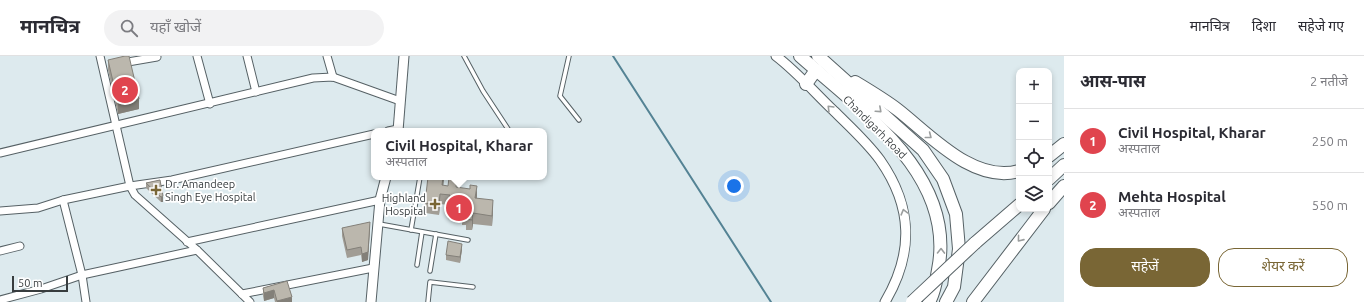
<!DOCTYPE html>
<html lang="hi">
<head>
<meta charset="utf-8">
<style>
	:root { --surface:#fff; --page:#f2f2f3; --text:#2b2b33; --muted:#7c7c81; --line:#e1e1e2; --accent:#796635 }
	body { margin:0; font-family:Ubuntu,"Noto Sans Devanagari",sans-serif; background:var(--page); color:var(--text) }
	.controls { position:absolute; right:12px; top:12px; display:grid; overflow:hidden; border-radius:8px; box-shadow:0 2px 6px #0003 }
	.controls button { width:36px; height:36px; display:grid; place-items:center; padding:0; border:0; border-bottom:1px solid var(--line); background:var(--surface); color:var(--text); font:20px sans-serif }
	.scale { position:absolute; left:12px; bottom:10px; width:56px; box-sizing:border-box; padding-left:4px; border:2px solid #373c3e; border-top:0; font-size:11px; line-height:14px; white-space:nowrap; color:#373c3e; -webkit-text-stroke:3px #fff; paint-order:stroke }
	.you { position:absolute; left:734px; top:130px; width:14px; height:14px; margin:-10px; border:3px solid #fff; border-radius:50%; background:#1a73e8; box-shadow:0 0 0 6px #1a73e833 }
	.badge { display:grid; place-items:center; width:26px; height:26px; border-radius:50%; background:var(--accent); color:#fff; font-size:13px; font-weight:700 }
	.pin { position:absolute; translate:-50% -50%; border:2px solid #fff; box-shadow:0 1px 4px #0006 }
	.popup { position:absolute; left:371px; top:72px; width:176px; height:52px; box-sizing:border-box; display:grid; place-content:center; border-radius:8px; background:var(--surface); filter:drop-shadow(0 1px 3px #0005); font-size:13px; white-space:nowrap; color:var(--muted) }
	.popup b { font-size:15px; color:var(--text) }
	.popup::after { content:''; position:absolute; left:50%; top:100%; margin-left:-8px; border:8px solid transparent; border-top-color:var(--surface) }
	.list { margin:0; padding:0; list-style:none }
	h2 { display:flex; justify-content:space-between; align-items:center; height:52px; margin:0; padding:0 16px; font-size:17px }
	h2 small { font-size:13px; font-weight:400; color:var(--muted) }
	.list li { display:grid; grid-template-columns:26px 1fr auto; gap:12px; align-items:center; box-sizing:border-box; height:64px; padding:0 16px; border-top:1px solid var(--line) }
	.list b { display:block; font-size:15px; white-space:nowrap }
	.list p { margin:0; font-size:13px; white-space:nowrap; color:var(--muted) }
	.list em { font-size:13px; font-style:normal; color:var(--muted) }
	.actions { display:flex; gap:8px; padding:12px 16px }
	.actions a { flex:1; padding:9px 0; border:1px solid var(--accent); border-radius:16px; text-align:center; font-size:14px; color:var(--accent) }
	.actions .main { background:var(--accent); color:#fff }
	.icon { flex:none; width:22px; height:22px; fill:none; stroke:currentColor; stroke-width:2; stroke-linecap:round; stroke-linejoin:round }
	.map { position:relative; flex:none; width:1064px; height:246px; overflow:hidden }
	header { display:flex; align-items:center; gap:24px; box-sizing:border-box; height:56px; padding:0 20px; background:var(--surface); border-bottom:1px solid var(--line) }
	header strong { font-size:19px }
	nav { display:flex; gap:22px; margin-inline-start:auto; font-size:14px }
	.search { width:280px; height:36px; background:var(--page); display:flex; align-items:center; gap:10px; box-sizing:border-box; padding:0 14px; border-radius:22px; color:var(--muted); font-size:15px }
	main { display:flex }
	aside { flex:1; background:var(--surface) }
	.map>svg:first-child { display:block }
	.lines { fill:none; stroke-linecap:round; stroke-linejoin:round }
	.stream { stroke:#548394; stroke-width:2 }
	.service-casing { stroke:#566165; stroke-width:5.5 }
	.minor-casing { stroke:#566165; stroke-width:9 }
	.tertiary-casing { stroke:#566165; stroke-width:11 }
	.trunk-casing { stroke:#566165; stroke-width:14 }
	.service { stroke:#fff; stroke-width:3.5 }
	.minor { stroke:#fff; stroke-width:7 }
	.tertiary { stroke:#fff; stroke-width:9 }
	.trunk { stroke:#fff; stroke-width:12 }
	.trunk-bridge-casing { stroke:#566165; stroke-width:14; stroke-linecap:butt }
	.trunk-bridge { stroke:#fff; stroke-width:12 }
	.wall { fill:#a19d95 }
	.shaded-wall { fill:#838079 }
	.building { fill:#bbb7ad; stroke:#838079 }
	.oneway { stroke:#9b9e9e }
	.poi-dot { fill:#796635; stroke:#fff; stroke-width:1.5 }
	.labels { text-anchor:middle; stroke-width:3.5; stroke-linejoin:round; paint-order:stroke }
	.street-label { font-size:11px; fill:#373c3e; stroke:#fff }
	.poi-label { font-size:11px; fill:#373c3e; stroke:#fff; text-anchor:start }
</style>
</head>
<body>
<header>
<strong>मानचित्र</strong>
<div class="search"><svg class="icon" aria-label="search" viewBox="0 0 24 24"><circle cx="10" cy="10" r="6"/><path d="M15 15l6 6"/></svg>यहाँ खोजें</div>
<nav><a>मानचित्र</a><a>दिशा</a><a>सहेजे गए</a></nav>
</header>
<main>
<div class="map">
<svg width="1064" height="246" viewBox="0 0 1064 246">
	<rect width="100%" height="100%" fill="#ddeaee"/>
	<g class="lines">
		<path class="stream" d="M613,0l158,246"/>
		<defs>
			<g id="service">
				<path d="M464,0l19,35 25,38"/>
				<path d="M569,0l-9,40 19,24"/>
				<path d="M379,168l89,16"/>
				<path d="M411,174l9,-53"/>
				<path d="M417,209l5,-33"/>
				<path d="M430,215l6,-37"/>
				<path d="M428,246l2,-20 43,5"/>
			</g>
			<g id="minor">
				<path d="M100,0l30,130 5,9 62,55 53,52"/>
				<path d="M197,0l13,48"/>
				<path d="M247,0l9,36"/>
				<path d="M327,0l6,21"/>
				<path d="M122,7l35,-6"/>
				<path d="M388,75l10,-2"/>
				<path d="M0,97l313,-75 20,-1 67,24"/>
				<path d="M63,144l19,75 4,27"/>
				<path d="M0,155l38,-3 25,-8 67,-14 42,-6 202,-46"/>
				<path d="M187,186l193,-42"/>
				<path d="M0,195l20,-5"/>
				<path d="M242,238l131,-26"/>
				<path d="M0,244l41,-11 41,-14 115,-25"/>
			</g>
			<g id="tertiary">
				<path d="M776,0c21,16 39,37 58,55 15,15 33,31 46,49 33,47 34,93 5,142"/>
				<path d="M398,75l6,-75"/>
				<path d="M371,246l9,-102 6,-23"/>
			</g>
			<g id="trunk">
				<path d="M800,0c62,55 157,120 138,214 -2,11 -3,22 -9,32"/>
				<path d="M818,0l105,94 20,29 13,35 3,35 -5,38 -8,15"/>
				<path d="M855,26c15,9 30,18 43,28 32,25 76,74 121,61"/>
				<path d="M806,28l10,-14"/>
				<path d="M1049,100l15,-12"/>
				<path d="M1049,123l15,-14"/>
				<path d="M1049,147l15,-17"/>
				<path d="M975,187l44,-38"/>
				<path d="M973,246l71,-93"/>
			</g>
		</defs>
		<use href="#service" class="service-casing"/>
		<use href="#minor" class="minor-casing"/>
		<use href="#tertiary" class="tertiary-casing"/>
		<use href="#trunk" class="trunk-casing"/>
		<use href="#service" class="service"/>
		<use href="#minor" class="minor"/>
		<use href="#tertiary" class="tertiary"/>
		<use href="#trunk" class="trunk"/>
		<defs>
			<path id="trunk-bridge" d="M912,246l63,-59"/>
		</defs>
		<use href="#trunk-bridge" class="trunk-bridge-casing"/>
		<use href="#trunk-bridge" class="trunk-bridge"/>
	</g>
	<g class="wall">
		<path d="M108,4l31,49 -21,5 -10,-44z"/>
		<path d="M444,121l-1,9 14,1 20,9v2l16,13 -1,15 -19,-2 -1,6h-6v-5h-4v-4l-14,-2v-14l-8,-1 -1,11 -14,-2v-10z"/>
		<path d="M160,124l3,22h-2l-15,-14v-5z"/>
		<path d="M342,172l28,2 -2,30 -6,2 -1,-7 -14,3 -5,-22z"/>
		<path d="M462,193l-2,14 -14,-3v-5z"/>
		<path d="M287,225l5,21h-17l-1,-4 -10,3 -1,-5v-8z"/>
	</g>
	<g class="shaded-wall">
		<path d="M139,43v10l-21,5v-11z"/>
		<path d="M443,121h1v2l-2,17v-11z"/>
		<path d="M477,130v10l-2,12v-10z"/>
		<path d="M440,138v10l-1,11v-10z"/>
		<path d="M163,140v6h-2v-5z"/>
		<path d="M493,144v11l-1,15v-10z"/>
		<path d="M473,157v11l-1,6v-10z"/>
		<path d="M370,166l-2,38 -6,2v-8z"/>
		<path d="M462,188v5l-2,14v-6z"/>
		<path d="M274,234v8l-10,3v-8z"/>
		<path d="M292,241v5h-15v-1z"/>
	</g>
	<g class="building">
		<path d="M125,0h4l10,43 -21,4 -10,-43z"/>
		<path d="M428,121h15l-1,8 6,1 1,-8 8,1 -1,8 14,2v-4l7,1 -2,12 18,2 -1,16 -19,-3 -1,7 -6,-1v-4h-4l1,-4 -15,-2 2,-14 -10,-1 -1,11 -14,-2z"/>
		<path d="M160,124l3,16 -2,1 -15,-14z"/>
		<path d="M370,166l-2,30 -6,2 -1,-7 -14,3 -5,-22z"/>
		<path d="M448,185l14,3 -2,13 -14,-2z"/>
		<path d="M287,225l5,16 -15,4 -3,-11 -10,3 -1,-5z"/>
	</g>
	<defs><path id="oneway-chevron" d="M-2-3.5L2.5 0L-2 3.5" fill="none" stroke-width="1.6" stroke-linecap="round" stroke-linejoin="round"/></defs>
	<g class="oneway">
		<use href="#oneway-chevron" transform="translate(830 52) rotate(-135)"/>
		<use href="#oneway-chevron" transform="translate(879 54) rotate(42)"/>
		<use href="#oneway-chevron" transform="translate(929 80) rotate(38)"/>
		<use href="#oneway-chevron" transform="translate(904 156) rotate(-105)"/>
		<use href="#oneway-chevron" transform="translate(1020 183) rotate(129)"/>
		<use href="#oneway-chevron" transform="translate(941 195) rotate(-89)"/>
	</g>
	<g class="poi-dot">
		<path d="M154 128h4v4h4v4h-4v4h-4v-4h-4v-4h4z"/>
		<path d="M433 142h4v4h4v4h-4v4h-4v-4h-4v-4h4z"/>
	</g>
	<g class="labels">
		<g class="street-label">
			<text transform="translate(875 71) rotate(45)" y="4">Chandigarh Road</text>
		</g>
		<g class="poi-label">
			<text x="165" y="132">Dr. Amandeep<tspan x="165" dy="13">Singh Eye Hospital</tspan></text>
			<text x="426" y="146" text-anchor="end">Highland<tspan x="426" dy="13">Hospital</tspan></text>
		</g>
	</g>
</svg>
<div class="controls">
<button>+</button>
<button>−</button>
<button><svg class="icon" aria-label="locate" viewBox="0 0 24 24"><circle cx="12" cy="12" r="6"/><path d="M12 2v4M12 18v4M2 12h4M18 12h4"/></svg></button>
<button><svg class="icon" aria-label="layers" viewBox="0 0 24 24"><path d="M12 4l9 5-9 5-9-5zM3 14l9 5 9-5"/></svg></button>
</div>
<div class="scale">50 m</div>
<div class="you"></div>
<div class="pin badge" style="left:459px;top:152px;background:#e0444e">1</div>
<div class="popup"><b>Civil Hospital, Kharar</b>अस्पताल</div>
<div class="pin badge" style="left:125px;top:34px;background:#e0444e">2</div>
</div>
<aside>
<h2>आस-पास<small>2 नतीजे</small></h2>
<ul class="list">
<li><span class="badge" style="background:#e0444e">1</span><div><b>Civil Hospital, Kharar</b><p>अस्पताल</p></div><em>250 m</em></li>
<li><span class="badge" style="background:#e0444e">2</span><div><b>Mehta Hospital</b><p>अस्पताल</p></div><em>550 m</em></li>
</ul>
<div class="actions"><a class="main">सहेजें</a><a>शेयर करें</a></div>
</aside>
</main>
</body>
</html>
